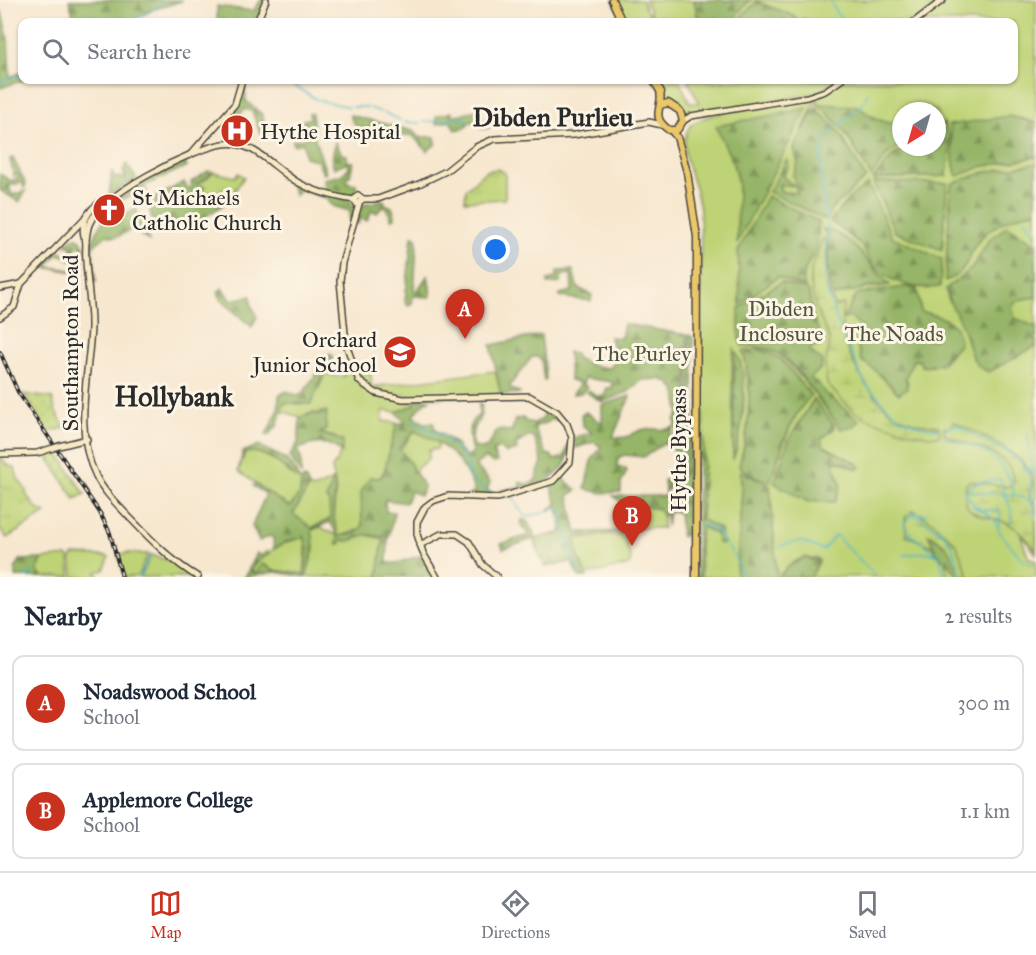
<!DOCTYPE html>
<html lang="en">
<head>
<meta charset="utf-8">
<style>
	:root { --surface:#fff; --page:#f2f2f3; --text:#1f2937; --muted:#747a83; --line:#e0e1e3; --accent:#c8321e }
	body { margin:0; font-family:"IM FELL Great Primer",serif; background:var(--page); color:var(--text) }
	.compass { position:absolute; left:892px; top:102px; width:54px; height:54px; border-radius:50%; background:var(--surface); box-shadow:0 2px 4px #0004; rotate:217deg }
	.you { position:absolute; left:496px; top:250px; width:21px; height:21px; margin:-15px; border:4px solid #fff; border-radius:50%; background:#1a73e8; box-shadow:0 0 0 9px #1a73e833 }
	.badge { display:grid; place-items:center; width:39px; height:39px; border-radius:50%; background:var(--accent); color:#fff; font-size:20px; font-weight:700 }
	.pin { position:absolute; translate:-50% -50px; filter:drop-shadow(0 2px 3px #0008) }
	.pin::after { content:''; position:absolute; top:32px; width:21px; height:18px; background:inherit; clip-path:polygon(0 0,100% 0,50% 100%) }
	.list { margin:0; padding:0; list-style:none }
	h2 { display:flex; justify-content:space-between; align-items:center; height:78px; margin:0; padding:0 24px; font-size:26px }
	h2 small { font-size:20px; font-weight:400; color:var(--muted) }
	.list li { display:grid; grid-template-columns:39px 1fr auto; gap:18px; align-items:center; box-sizing:border-box; height:96px; margin:0 12px 12px; padding:0 12px; border:2px solid var(--line); border-radius:12px }
	.list b { display:block; font-size:22px; white-space:nowrap }
	.list p { margin:0; font-size:20px; white-space:nowrap; color:var(--muted) }
	.list em { font-size:20px; font-style:normal; color:var(--muted) }
	.icon { flex:none; width:33px; height:33px; fill:none; stroke:currentColor; stroke-width:2; stroke-linecap:round; stroke-linejoin:round }
	.map { position:relative; flex:none; width:1036px; height:577px; overflow:hidden }
	.search { position:absolute; background:var(--surface); box-shadow:0 2px 4px #0004; left:18px; right:18px; top:18px; height:66px; display:flex; align-items:center; gap:15px; box-sizing:border-box; padding:0 21px; border-radius:12px; color:var(--muted); font-size:22px }
	.sheet { height:294px; background:var(--surface) }
	nav { display:flex; justify-content:space-around; align-items:center; box-sizing:border-box; height:84px; border-top:2px solid var(--line); background:var(--surface); font-size:16px; color:var(--muted) }
	nav a { display:grid; justify-items:center; gap:3px }
	nav .on { color:var(--accent) }
	.map>svg:first-child { display:block }
	.grass { fill:#bed376; stroke:#747f50; stroke-width:1.5; fill-rule:evenodd }
	.forest { fill:url(#forest-firs); stroke:#607049; stroke-width:1.5 }
	.wetland { fill:url(#wetland-marsh); stroke:#747f50; stroke-width:1.5 }
	.park { fill:url(#park-tufts); stroke:#747f50; stroke-width:1.5 }
	.garden { fill:url(#garden-dots); stroke:#747f50; stroke-width:1.5 }
	.lines { fill:none; stroke-linecap:round; stroke-linejoin:round }
	.stream { stroke:#46b3c3; stroke-width:1.5 }
	.secondary-casing { stroke:#4a4744; stroke-width:8 }
	.primary-casing { stroke:#4a4744; stroke-width:9 }
	.secondary { stroke:#f7e9c3; stroke-width:5 }
	.primary { stroke:#eac769; stroke-width:6 }
	.rail-casing { stroke:#2b2b2b; stroke-width:4 }
	.rail { stroke:#fcf5e5; stroke-width:1.5; stroke-dasharray:4.5; stroke-linecap:butt }
	.secondary-bridge-casing { stroke:#4a4744; stroke-width:8; stroke-linecap:butt }
	.secondary-bridge { stroke:#f7e9c3; stroke-width:5 }
	.labels { text-anchor:middle; stroke-width:6; stroke-linejoin:round; paint-order:stroke }
	.poi-label { font-size:22px; fill:#2b2b2b; stroke:#fcf5e5; text-anchor:start }
	.park-label { font-size:22px; fill:#50553e; stroke:#fcf5e5 }
	.street-label { font-size:22px; fill:#2b2b2b; stroke:#fcf5e5 }
	.quarter-label { font-size:26px; font-weight:bold; fill:#2b2b2b; stroke:#fcf5e5 }
	.district-label { font-size:28px; font-weight:bold; fill:#2b2b2b; stroke:#fcf5e5 }
</style>
</head>
<body>
<div class="map">
<svg width="1036" height="577" viewBox="0 0 1036 577">
	<defs>
		<pattern id="forest-firs" width="22" height="20" patternUnits="userSpaceOnUse" patternTransform="scale(1.5)"><rect width="22" height="20" fill="#96b567"/><path d="M5 1l3.5 6h-7zM16 11l3.5 6h-7z" fill="#7b9355"/></pattern>
		<pattern id="wetland-marsh" width="20" height="14" patternUnits="userSpaceOnUse" patternTransform="scale(1.5)"><rect width="20" height="14" fill="#bed376"/><path d="M1 5h8M5 5V1M11 12h8M15 12V8" fill="none" stroke="#a3b566"/></pattern>
		<pattern id="park-tufts" width="24" height="20" patternUnits="userSpaceOnUse" patternTransform="scale(1.5)"><rect width="24" height="20" fill="#bed376"/><path d="M3 7l-1-3M5 7V3M7 7l1-3M15 17l-1-3M17 17v-4M19 17l1-3" fill="none" stroke="#a3b566"/></pattern>
		<pattern id="garden-dots" width="8" height="8" patternUnits="userSpaceOnUse" patternTransform="scale(1.5)"><rect width="8" height="8" fill="#bed376"/><path d="M2 2h.1M6 6h.1" fill="none" stroke="#a3b566" stroke-width="1.8" stroke-linecap="round"/></pattern>
	</defs>
	<rect width="100%" height="100%" fill="#fcf5e5"/>
	<filter id="ink" filterUnits="userSpaceOnUse"><feTurbulence type="fractalNoise" baseFrequency=".0167" numOctaves="2"/><feDisplacementMap in="SourceGraphic" scale="12" xChannelSelector="R" yChannelSelector="G"/><feConvolveMatrix kernelMatrix="1 2 1 2 8 2 1 2 1" color-interpolation-filters="sRGB"/></filter>
	<filter id="wash" filterUnits="userSpaceOnUse"><feTurbulence type="fractalNoise" baseFrequency=".008" numOctaves="4" result="noise"/><feDisplacementMap in="SourceGraphic" scale="24" xChannelSelector="R" yChannelSelector="G"/><feGaussianBlur stdDeviation="1.35" result="paint"/><feColorMatrix in="noise" values="0 0 0 0 0 0 0 0 0 0 0 0 0 0 0 0 0 1.4 0 .05"/><feComposite in="paint" operator="in"/></filter>
	<g filter="url(#wash)">
		<rect width="100%" height="100%" fill="#f7e7cf"/>
		<g class="grass">
			<path d="M613,0h29l4,11 6,5 -7,-16h49l5,22h-76z"/>
			<path d="M750,0h192l-29,22h-101l-9,-3 -1,3h-4l-4,-6 -36,-14 -23,20h-5z"/>
			<path d="M947,0h89v123l-15,-5 -72,7c6,18 1,34 8,51l27,-10 52,-9v397l-16,-21 8,24 8,4v16h-225l8,-16 -14,-4 -11,5 -14,12v3h-3l-7,-91 -30,-14 2,19 -6,86h-35l-2,-38 3,-12 14,6 7,11 -3,-9 -19,-16c2,-56 2,-112 0,-168 -2,-47 1,-94 -1,-141 -2,-27 -26,-59 -10,-84 9,-14 106,-27 127,-29l-15,33 11,-20 6,-1 -3,-4 4,-9 23,-16h171v-58h-97zM820,104l31,3 37,16 13,-2v-10h36v17l7,-5 3,53 -73,3 18,-23 14,-9 -5,-2 -14,10 -16,20 -27,-44zM716,126l38,82 -17,34 1,-59 -5,-20zM804,130l46,21 16,27 -35,31 -5,11 -57,-29 10,-8 2,9 17,1 -5,-18 5,-12 -4,-15zM947,184l-5,65 -47,-17zM868,185l24,52 49,22 -13,30 -54,-23 -12,-20 -31,-25zM767,196l52,26 -16,56 1,9 -26,-10 -38,27zM824,229l35,22 14,19 16,15 -51,8 -10,-15v-39zM905,287l12,2 4,23c20,4 39,9 39,32l-19,21 -28,-5 -7,17 2,6 -9,11 -22,-22 -16,-12v-33l-10,-10zM804,289l5,4 4,24 -3,34 12,10 -1,7 -12,11 49,41 -17,9 -35,-46 -26,-29 -27,-8zM734,349c14,31 12,74 -1,104l-1,-91zM743,351l37,7 31,37c-22,24 -30,57 -41,87l-21,-8 -10,-8c11,-39 14,-76 4,-115zM814,399l20,30 -13,10 3,7 33,17 3,5c-9,2 -17,-7 -27,-7l8,24 -49,7 -17,-9 14,-44z"/>
			<path d="M654,80h25l11,23h9l-11,-23h21l4,2 18,-2h108l-21,13 -128,22 -21,-13z"/>
			<path d="M351,366c5,28 39,36 64,36v3l-19,7 -13,-1v10l14,2 -13,49 -21,27 -1,29 -20,8 20,-2 22,5 -6,38h-72l8,-29 -2,-18 8,-3 18,9 -5,-20 3,-27 -4,-21c9,-13 11,-17 3,-31l-16,-4 -5,-21 -14,5 -19,-6 3,-8 27,1 12,-30 21,3 1,-8z"/>
			<path d="M357,369l3,4h11v14l124,-16 6,24c-46,1 -97,10 -139,-12z"/>
			<path d="M414,431l23,9 2,4 -2,5 -8,1v8l-17,15v-7l-13,-18 4,-1z"/>
			<path d="M254,451l26,11 8,10 13,9 -1,13 -10,14 -52,-37 7,-18z"/>
			<path d="M331,481l-1,38 -18,9 -19,-14 16,-27 4,2z"/>
			<path d="M633,505l27,4 3,8v11h-33l-3,-15z"/>
			<path d="M605,535h12l9,4 5,20 -2,6 -44,10 -7,-20 -3,-18z"/>
			<path d="M304,537l3,6 -3,31 -32,-4 -5,-4 -8,7 -8,-1c11,-19 32,-30 53,-35z"/>
			<path d="M127,553l21,1 -10,23h-13l-7,-22z"/>
			<path d="M74,555l32,1 3,1 -5,13 -8,2 3,5h-26l-2,-19z"/>
			<path d="M151,555l20,6 22,16h-52z"/>
			<path d="M67,556l2,2 1,19h-27l-6,-5 5,-13z"/>
		</g>
		<g class="forest">
			<path d="M69,0h113v1l-33,10 -17,11h-37l-4,-4 -4,4h-12z"/>
			<path d="M261,0h4l-9,22h-39v-16l36,5z"/>
			<path d="M694,0h56l-20,22h-31z"/>
			<path d="M757,2l37,14 4,6h-63z"/>
			<path d="M1,9l7,28 2,40 12,-5 2,8 -24,8z"/>
			<path d="M245,89l1,12 16,13 6,20 -8,-2 -8,-21 -7,-2 -4,4 -12,1 7,-6z"/>
			<path d="M819,104l38,2 17,12 14,5 13,-2v24l-14,10 -16,21 -27,-45z"/>
			<path d="M807,108l-70,135 1,-60 -5,-20 -17,-37z"/>
			<path d="M815,108l23,22 28,48 -35,31 -5,11 -57,-28 18,-33 2,5 -6,13 11,9 -15,-2 2,8 16,1 -4,-18 5,-12 -4,-15z"/>
			<path d="M477,110l12,18 -7,1 -8,-7h-5l-4,6 -10,2 -5,-9 -14,3v-8l16,-4v4z"/>
			<path d="M309,113h3l3,26 11,34h-3l-5,-12 -13,-4 -2,-14 -10,2v-5l12,-1 -2,-19 7,-1z"/>
			<path d="M350,115l63,16 5,6h17l1,7 -9,7 -15,-16 -14,1 -17,-7 -21,-1 -7,-5z"/>
			<path d="M1009,116l27,7v34l-52,9 -27,10c-7,-17 -2,-33 -8,-51z"/>
			<path d="M944,123l7,17 -4,36 -74,3c25,-30 25,-32 64,-32v-19z"/>
			<path d="M335,142l7,12 5,1v7h6l-3,14 -3,1 1,6 8,1 2,6 -6,8 -27,-7 -1,-12 18,-4 7,-8 -2,-5 -13,6 -2,-7z"/>
			<path d="M13,158l13,26 -2,4 -2,-6 -13,4 3,9 14,-4 -7,11 -19,-12v-16l11,7 9,-4 -3,-3 -3,2 -4,-17z"/>
			<path d="M183,160l4,6 -43,20 7,12 -5,4 -9,-10 -7,5 -13,3 35,-25z"/>
			<path d="M1036,163v45l-2,4c-20,3 -45,14 -57,31 -12,18 -9,29 -32,38l6,-97 34,-12z"/>
			<path d="M126,164l11,15 -28,16 3,-23 2,5 12,1 -3,-6z"/>
			<path d="M208,171l5,1 -16,12 8,2 -1,3 -11,2 1,3 30,-2 6,8 -43,29 -11,-3 -15,5 -10,-14 -1,-10 6,-3 -3,-5 31,-17 4,7 4,-2 -1,-5z"/>
			<path d="M280,171l10,8 60,22 5,8 -3,13 -3,-3 1,-8 -17,-5 -7,-8 -26,-8 -5,5 -6,-13 -10,-4z"/>
			<path d="M873,182l74,1 -5,67 -47,-18z"/>
			<path d="M868,184l24,53 50,22 -2,28c-24,3 -48,-3 -65,-20 -6,-6 -9,-16 -15,-23 -9,-10 -19,-16 -30,-23l18,-22z"/>
			<path d="M767,196l52,26c-1,8 0,22 -4,29 -7,13 -14,21 -10,36l-27,-10 -38,27 -2,-53z"/>
			<path d="M384,200l1,4 7,3 3,10 -3,3 -6,-13h-4l-5,6 -5,-3 -5,11 -6,-3 -3,6 -3,-1 9,-19z"/>
			<path d="M136,209l13,32 -17,-12c-11,4 -12,11 -25,6l-15,12 4,34 -2,1 -6,-36c10,-8 8,-23 26,-36l5,9z"/>
			<path d="M1007,226l29,18v53l-18,3 -6,7 3,11 21,9v19l-47,26c-19,-6 -20,-27 -26,-43 -5,-14 -14,-25 -18,-40l27,-21 18,-29z"/>
			<path d="M823,229c30,4 46,38 67,56l-17,1 -39,10 -6,-18v-39z"/>
			<path d="M412,236l4,1 1,6 -3,47 3,1 11,-16 3,20 -1,2 -17,-1 -1,7 -4,3 -3,-4z"/>
			<path d="M75,237l6,3 3,7 -2,26 -39,-6v-2l15,-16 7,5 -1,2 -6,-2 -11,12 28,5 -1,-10 -8,-3 14,1 3,-12 -6,-2 -4,9 -4,-10 -6,2z"/>
			<path d="M573,270l4,17 15,8 -1,6 -31,-4v-3l12,-3 -1,-17 -9,1 -2,8 -12,1v-4l9,-3v-6z"/>
			<path d="M781,282l27,8 5,27 11,25 -6,5h-7l-1,4 12,10 -1,7 -11,11 8,4 8,11 33,26 -5,6 -13,3c-14,-18 -44,-65 -62,-75 -11,-6 -25,-8 -37,-8l-3,-7v-31z"/>
			<path d="M905,287l12,2 4,23c20,4 39,9 39,32 -14,10 -18,26 -38,22l-3,-6h-6l-7,17 1,11 -8,6 -22,-22 -16,-12 -5,-20 5,-13 -10,-10 -8,2 14,-25z"/>
			<path d="M222,288l9,12 20,-4v8l6,13 -5,10 -31,-27 -3,-8z"/>
			<path d="M624,324l63,11v200l-6,2 -2,-25h-10l-2,14 -1,-16 -3,7 -5,-9 -27,-2 -4,8 3,25 -3,-4 -11,-3 -28,6 -12,-1 2,18 9,22h-8l-8,-15 -26,5 -12,-28 -30,10 -2,-5 28,-9 -8,-10 1,-5 5,1 7,12 -1,6 29,-7 -4,-25 -10,3 9,-6 -7,-20 12,-6 15,12 -8,5 7,37 49,-1 -5,-30 -7,-5h53l6,3 3,-2 -1,-8h-6l-3,4 -1,-13h14l1,-26 -9,-8 7,-16 -2,-10 4,-6 -3,-23 -6,-8 -10,-4 -18,1 -14,12 -26,10 -16,-10 3,-2 7,6h8l3,-8h5v-6l-27,-4 -2,7 4,2 -6,6 -8,1 7,-11 -10,-3 -2,-28 7,1 1,5 17,8 17,2 6,-9 -6,-22 11,1z"/>
			<path d="M541,335l5,44 -2,2 -3,-21 -3,-3h-6l-22,28 1,4 10,4 -20,2 -10,-50z"/>
			<path d="M689,335l4,2 1,240h-4z"/>
			<path d="M734,349c17,23 8,85 -1,111z"/>
			<path d="M760,350l20,8 31,38c-23,22 -30,56 -41,86l-21,-8 -10,-8c12,-39 14,-76 4,-115z"/>
			<path d="M699,352l3,7 2,100 -3,60 19,10 3,15 -5,-1 -2,-9 -14,-7 -3,11 2,39h-4z"/>
			<path d="M330,354l3,3 -22,47 -27,-1 -7,23 -9,10 -2,-2 12,-23 1,-16 8,-4 11,5 5,-3z"/>
			<path d="M630,396l-17,41c19,3 18,-6 32,-8 12,-1 18,3 29,-2l-8,18 -2,-2 -20,14 -20,-2 -6,3 -1,9 8,1 2,3 -6,12v9l-19,1 -17,-4 6,-28 10,-14 -7,-5 -18,6 -1,-11 17,-4 -9,-7 -2,-11 5,-3 16,11v-18z"/>
			<path d="M814,399l20,26v3l-13,11 3,7 36,19 -3,4 -13,-7 -11,-1 8,24 -6,17h-27l-34,-19 15,-44z"/>
			<path d="M414,400h16l-6,3 -11,13 11,7 9,-1 2,8 22,14 3,8 7,4 5,-3c-2,-15 -8,-28 7,-38v-13l3,3c-1,3 0,6 -1,9 -3,11 -13,20 -7,33l9,2 5,-3 9,-16 15,1 3,-12 9,-1v3l10,2 9,-4v-5l10,-1 6,7 -9,-1 -1,3 -15,5 12,27 5,1 3,5 10,-3 5,-14c3,27 -24,44 -48,45l-2,-6 8,2 8,-3 7,-19 -8,-25 -5,-1 -13,8 1,6 -11,3 -7,-5 -6,3 4,11 -4,1 -8,-5 -10,7 15,17 -3,8 9,4 3,-3 18,-4v3l-22,6 -25,-1 5,-3c-11,-32 -30,-49 -61,-61l-15,17 13,18v6l3,-1 9,17 -4,7 -10,-4 -4,12 -21,-3 1,12h8l-5,25c-7,2 -15,-3 -24,-2 -10,2 -13,8 -23,5l-2,4h-3l1,-8 15,-2 9,-6 -1,-36 9,-15 10,1 4,-6 13,-49h9l-10,-11 19,-7z"/>
			<path d="M327,411l-1,19 -6,3 23,8 -1,12c-12,-13 -29,-11 -45,-3l4,8v16l-11,-18 8,-13 2,-26z"/>
			<path d="M259,445c21,15 30,7 40,35 -17,-12 -32,-32 -54,-27l-7,18 5,-19z"/>
			<path d="M740,471l30,15 7,91h-41l6,-86z"/>
			<path d="M334,477c3,20 -5,36 4,55l-2,1 -6,-11 -18,8 2,18 -8,29 -31,-5 -30,5 12,-24 4,3 6,-5 3,2 -14,10 -5,9 8,1 -1,-5 5,-4 9,6 32,4c3,-11 4,-26 0,-37l-16,4 -14,8 -1,-11 -3,-2 -11,5 -7,-15 14,-32 -13,-8 2,-2 35,23 10,-13 1,-14 4,-2 4,9 -16,27 19,14 18,-9 -1,-17 -3,-3z"/>
			<path d="M928,533l24,18 8,26 -25,-26z"/>
			<path d="M388,538l-1,25h10l25,-8 14,22h-58l4,-32z"/>
			<path d="M805,557l7,3 5,-2 2,3 -8,16h-31l6,-9z"/>
			<path d="M42,559l-5,13 6,5h-27l-1,-7 5,-10z"/>
		</g>
		<g class="wetland">
			<path d="M823,238l3,2 2,47 7,20 9,-3c-12,33 24,95 54,112 11,6 28,9 41,10l1,9c-13,5 -74,-15 -86,-24 -10,-8 -19,-18 -27,-27l-2,-18 5,-26 -14,-31 -6,-28 2,-15z"/>
			<path d="M954,422c21,10 76,33 79,59 0,4 -3,10 -4,14l7,11v44c-8,-10 -16,-20 -27,-26 -26,-12 -49,-2 -43,-40l4,-3 38,6 6,-4c-3,-36 -46,-34 -70,-49v-7l5,1z"/>
			<path d="M913,510l20,12 23,22 13,33h-21l-3,-15 14,14c-6,-22 -9,-31 -31,-42l5,13 -27,-12 -1,-17z"/>
		</g>
		<g class="park">
			<path d="M497,169l8,4v26l-40,2 1,-12 20,-18z"/>
			<path d="M213,172l22,5 3,-4 6,4 -13,19 -4,-4 -33,3 -1,-4 11,-2 1,-2 -9,-4 8,-2z"/>
			<path d="M0,456l7,9 8,3 3,11 9,12 -2,2 12,16 9,4 -39,25 -7,-9z"/>
		</g>
		<g class="garden">
			<path d="M23,394l29,4 3,12 10,18 -17,4z"/>
			<path d="M56,450l29,44 -10,5 -30,-46z"/>
		</g>
		<g class="lines">
			<g class="stream">
				<path d="M179,0h2"/>
				<path d="M830,0l7,14 10,8"/>
				<path d="M128,22l22,-10 15,-12"/>
				<path d="M285,80l31,19"/>
				<path d="M0,84l6,-5 16,-3"/>
				<path d="M318,100l31,7"/>
				<path d="M353,107h14"/>
				<path d="M370,108l11,4"/>
				<path d="M385,113l15,7"/>
				<path d="M404,122l16,1"/>
				<path d="M424,122l38,-4 7,3"/>
				<path d="M839,125l22,-18 7,-14"/>
				<path d="M1026,219l10,17"/>
				<path d="M827,221c-3,-26 -16,-77 9,-94"/>
				<path d="M828,224l-3,60 14,42 26,58 33,33 22,9 18,3"/>
				<path d="M413,422l32,15 8,9"/>
				<path d="M944,429l13,-4c20,16 67,25 74,54 1,6 -2,12 -1,18 0,6 4,12 6,18"/>
				<path d="M1027,433l6,39"/>
				<path d="M945,438c36,9 59,16 69,55"/>
				<path d="M454,447l11,12"/>
				<path d="M466,460l2,5"/>
				<path d="M467,466l-1,4 6,9 15,13"/>
				<path d="M1028,469l8,4"/>
				<path d="M968,487l9,-4 23,-4 12,34 -1,9"/>
				<path d="M488,492l5,3 19,-2"/>
				<path d="M513,496l6,13"/>
				<path d="M1036,502l-22,-7 -50,-4 8,12 23,17 5,13 24,28 12,4"/>
				<path d="M973,506l8,5"/>
				<path d="M520,510l6,7 19,-5"/>
				<path d="M982,510h16l3,6 -2,9"/>
				<path d="M548,511l12,-4 5,23"/>
				<path d="M913,513l14,1"/>
				<path d="M701,525l15,5 18,26"/>
				<path d="M565,531l14,46"/>
				<path d="M840,540l37,37"/>
				<path d="M780,546l20,-5 23,9 12,-15 4,3"/>
				<path d="M904,555l23,-3 9,3"/>
				<path d="M939,557l-14,-13 -15,-9 -6,-11 9,-10c37,22 37,21 49,63"/>
				<path d="M735,558l9,19"/>
				<path d="M940,558l5,19"/>
				<path d="M26,577l7,-4"/>
				<path d="M140,577l10,-22"/>
			</g>
		</g>
	</g>
	<g filter="url(#ink)">
		<g class="lines">
			<defs>
				<g id="secondary">
					<path d="M257,22l9,-22"/>
					<path d="M914,22l29,-22"/>
					<path d="M683,121l8,-5 116,-19 18,-6 16,-11"/>
					<path d="M190,155l45,-51 7,-24"/>
					<path d="M363,199h15l41,-15 27,-13 30,-24 18,-8 80,-4 75,-13 13,3"/>
					<path d="M359,204l-17,59 -2,18 6,63 13,37 17,12 27,6 126,-3 28,16 10,12 5,14 -2,24 -17,19 -55,17 -50,-2 -15,5 -8,6 -8,15v12l6,19 14,24"/>
					<path d="M86,242c-9,-21 6,-39 26,-45"/>
					<path d="M0,288l21,-4 64,-66"/>
					<path d="M0,317l14,-10 7,-23"/>
					<path d="M59,446l28,-7"/>
					<path d="M0,454l37,-1 16,-5"/>
					<path d="M420,545l21,-11h16l12,8 14,23 14,12"/>
					<path d="M198,577c-25,-15 -45,-35 -65,-56 -13,-14 -29,-28 -37,-45 -23,-45 -7,-101 -5,-148 1,-31 -10,-71 -3,-100 7,-32 104,-79 135,-84 29,-4 49,22 71,36 17,11 41,17 60,20l3,4 6,-5 -5,-4 -4,5"/>
				</g>
				<g id="primary">
					<path d="M612,0l10,22"/>
					<path d="M653,80l8,12"/>
					<path d="M660,105l8,-2 12,8 3,10 -6,9h-8c-20,-14 -5,-22 -9,-40"/>
					<path d="M672,131l5,6 10,35 10,65 -1,340"/>
				</g>
			</defs>
			<use href="#secondary" class="secondary-casing"/>
			<use href="#primary" class="primary-casing"/>
			<use href="#secondary" class="secondary"/>
			<use href="#primary" class="primary"/>
			<defs>
				<path id="rail" d="M0,352l18,40 82,121 10,20 12,44"/>
			</defs>
			<use href="#rail" class="rail-casing"/>
			<use href="#rail" class="rail"/>
			<defs>
				<path id="secondary-bridge" d="M53,448l6,-2"/>
			</defs>
			<use href="#secondary-bridge" class="secondary-bridge-casing"/>
			<use href="#secondary-bridge" class="secondary-bridge"/>
		</g>
	</g>
	<defs>
		<symbol id="hospital-disc" viewBox="-11 -11 22 22"><circle r="9.5" fill="#c8321e" stroke="#fcf5e5"/><path d="M-5-5h3v3.5h4V-5h3V5h-3V1.5h-4V5h-3Z" fill="#fff"/></symbol>
		<symbol id="church-disc" viewBox="-11 -11 22 22"><circle r="9.5" fill="#c8321e" stroke="#fcf5e5"/><path d="M-1.2-6h2.4v3.5h3.3v2.4h-3.3V6h-2.4V-.1h-3.3v-2.4h3.3Z" fill="#fff"/></symbol>
		<symbol id="school-disc" viewBox="-11 -11 22 22"><circle r="9.5" fill="#c8321e" stroke="#fcf5e5"/><path d="M0-5L7-2L0 1L-7-2ZM-4 1L0 2.5L4 1V4Q0 6-4 4Z" fill="#fff"/></symbol>
	</defs>
	<g fill-rule="evenodd">
		<use href="#hospital-disc" x="218" y="112" width="38" height="38"/>
		<use href="#church-disc" x="90" y="191" width="38" height="38"/>
		<use href="#school-disc" x="381" y="333" width="38" height="38"/>
	</g>
	<g class="labels">
		<g class="poi-label">
			<text x="260" y="139">Hythe Hospital</text>
			<text x="132" y="205">St Michaels<tspan x="132" dy="25">Catholic Church</tspan></text>
			<text x="377" y="347" text-anchor="end">Orchard<tspan x="377" dy="25">Junior School</tspan></text>
		</g>
		<g class="park-label">
			<text x="781" y="316">Dibden<tspan x="781" dy="25">Inclosure</tspan></text>
			<text x="894" y="341">The Noads</text>
			<text x="642" y="361">The Purley</text>
		</g>
		<g class="street-label">
			<text transform="translate(70 343) rotate(-90)" y="8">Southampton Road</text>
			<text transform="translate(678 450) rotate(-90)" y="8">Hythe Bypass</text>
		</g>
		<g class="quarter-label">
			<text x="553" y="126">Dibden Purlieu</text>
		</g>
		<g class="district-label">
			<text x="174" y="406">Hollybank</text>
		</g>
	</g>
</svg>
<svg class="compass" viewBox="-18 -18 36 36"><path d="M0-13l5 13h-10z" fill="#e53935"/><path d="M0 13l5-13h-10z" fill="#747a83"/></svg>
<div class="you"></div>
<div class="pin badge" style="left:465px;top:339px">A</div>
<div class="pin badge" style="left:632px;top:546px">B</div>
<div class="search"><svg class="icon" aria-label="search" viewBox="0 0 24 24"><circle cx="10" cy="10" r="6"/><path d="M15 15l6 6"/></svg>Search here</div>
</div>
<section class="sheet">
<h2>Nearby<small>2 results</small></h2>
<ul class="list">
<li><span class="badge">A</span><div><b>Noadswood School</b><p>School</p></div><em>300 m</em></li>
<li><span class="badge">B</span><div><b>Applemore College</b><p>School</p></div><em>1.1 km</em></li>
</ul>
</section>
<nav>
<a class="on"><svg class="icon" aria-label="map" viewBox="0 0 24 24"><path d="M3 6l6-2 6 2 6-2v14l-6 2-6-2-6 2zM9 4v14M15 6v14"/></svg>Map</a>
<a><svg class="icon" aria-label="directions" viewBox="0 0 24 24"><path d="M12 3l9 9-9 9-9-9zM9 14v-3h6M13 9l2 2-2 2"/></svg>Directions</a>
<a><svg class="icon" aria-label="saved" viewBox="0 0 24 24"><path d="M7 4h10v16l-5-4-5 4z"/></svg>Saved</a>
</nav>
</body>
</html>
